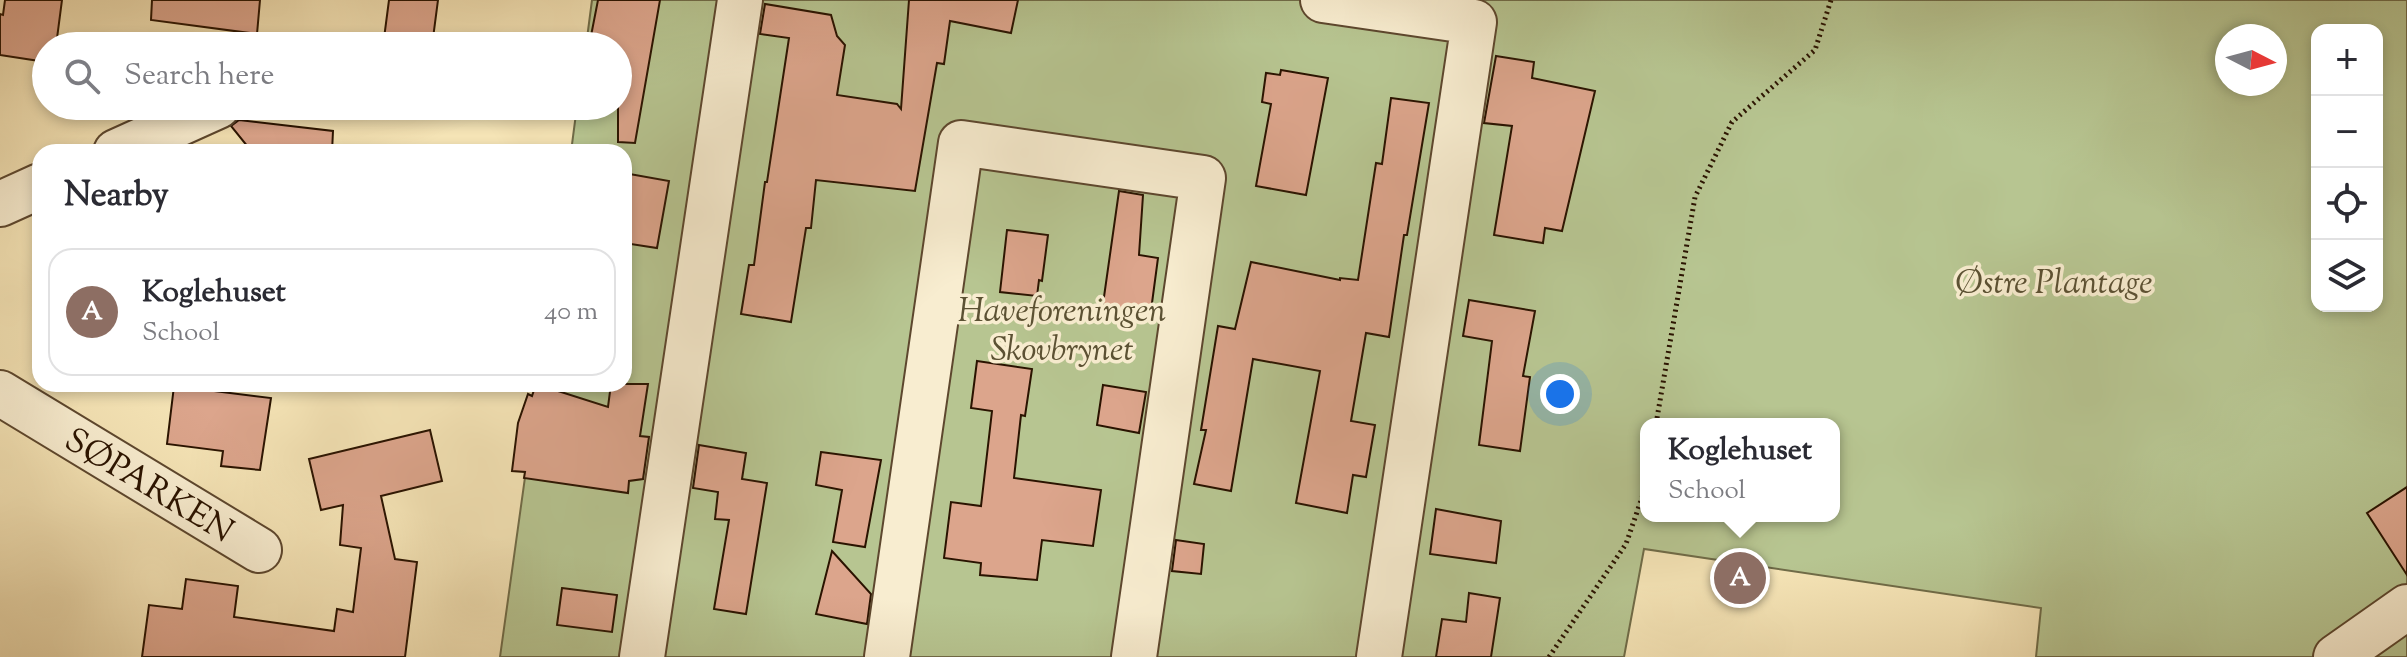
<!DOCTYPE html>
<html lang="en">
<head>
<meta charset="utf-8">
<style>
	:root { --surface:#fff; --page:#f7f7f7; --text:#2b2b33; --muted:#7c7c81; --line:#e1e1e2; --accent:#b45309 }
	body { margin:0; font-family:"Sorts Mill Goudy",serif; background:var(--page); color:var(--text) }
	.controls { position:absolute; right:24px; top:24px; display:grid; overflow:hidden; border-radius:16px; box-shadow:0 4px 12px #0003 }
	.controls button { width:72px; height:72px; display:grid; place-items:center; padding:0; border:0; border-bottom:2px solid var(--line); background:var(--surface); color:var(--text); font:40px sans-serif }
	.compass { position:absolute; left:2215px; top:24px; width:72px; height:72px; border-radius:50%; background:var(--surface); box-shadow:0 4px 12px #0003; rotate:96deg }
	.you { position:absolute; left:1560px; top:394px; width:28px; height:28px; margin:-20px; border:6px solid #fff; border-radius:50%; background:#1a73e8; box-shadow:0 0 0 12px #1a73e833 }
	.badge { display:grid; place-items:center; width:52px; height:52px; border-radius:50%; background:var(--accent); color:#fff; font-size:26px; font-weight:700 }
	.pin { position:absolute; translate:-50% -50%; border:4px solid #fff; box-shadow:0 2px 8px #0006 }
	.popup { position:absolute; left:1640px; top:418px; width:200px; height:104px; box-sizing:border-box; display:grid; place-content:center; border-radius:16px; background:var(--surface); filter:drop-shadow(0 2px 6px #0005); font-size:26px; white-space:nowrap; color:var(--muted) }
	.popup b { font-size:30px; color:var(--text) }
	.popup::after { content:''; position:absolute; left:50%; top:100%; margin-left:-16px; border:16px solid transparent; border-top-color:var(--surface) }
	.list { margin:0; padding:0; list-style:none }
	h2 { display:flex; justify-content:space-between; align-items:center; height:104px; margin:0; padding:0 32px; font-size:34px }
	h2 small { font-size:26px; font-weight:400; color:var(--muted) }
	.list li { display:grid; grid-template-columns:52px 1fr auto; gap:24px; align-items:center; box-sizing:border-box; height:128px; margin:0 16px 16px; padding:0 16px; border:2px solid var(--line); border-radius:24px }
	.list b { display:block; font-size:30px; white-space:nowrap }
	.list p { margin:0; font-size:26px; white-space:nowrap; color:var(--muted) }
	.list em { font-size:26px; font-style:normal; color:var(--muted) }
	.icon { flex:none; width:44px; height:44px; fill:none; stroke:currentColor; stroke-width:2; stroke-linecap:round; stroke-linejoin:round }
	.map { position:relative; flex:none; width:2407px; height:657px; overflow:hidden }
	.search { position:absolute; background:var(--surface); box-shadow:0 4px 12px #0003; left:32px; top:32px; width:600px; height:88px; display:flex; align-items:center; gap:20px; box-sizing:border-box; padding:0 28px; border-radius:44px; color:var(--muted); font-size:30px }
	.panel { position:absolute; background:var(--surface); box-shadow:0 4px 12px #0003; left:32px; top:144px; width:600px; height:248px; border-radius:24px }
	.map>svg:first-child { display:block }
	.green { fill:#b7c591; stroke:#706c48; stroke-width:2; fill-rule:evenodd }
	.building { fill:#dca58c; stroke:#2a1300; stroke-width:2 }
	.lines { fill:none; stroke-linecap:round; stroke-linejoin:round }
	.minor-casing { stroke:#5d472e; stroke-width:48 }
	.path { stroke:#2a1300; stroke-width:5; stroke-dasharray:2 4; stroke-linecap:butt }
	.minor { stroke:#f8edd0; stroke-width:44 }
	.labels { text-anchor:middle; stroke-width:7; stroke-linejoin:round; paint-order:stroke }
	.park-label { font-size:34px; font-style:italic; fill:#5b5133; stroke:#f8edd0 }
	.street-label { font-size:34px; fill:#2a1300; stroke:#f8edd0 }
</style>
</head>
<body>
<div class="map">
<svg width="2407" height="657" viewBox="0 0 2407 657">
	<rect width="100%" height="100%" fill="#f5e4b6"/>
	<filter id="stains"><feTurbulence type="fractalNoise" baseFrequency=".0025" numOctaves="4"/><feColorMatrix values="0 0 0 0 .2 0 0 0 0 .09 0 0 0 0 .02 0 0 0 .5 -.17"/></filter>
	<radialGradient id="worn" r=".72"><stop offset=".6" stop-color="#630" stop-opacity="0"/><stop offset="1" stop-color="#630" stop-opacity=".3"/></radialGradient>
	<path class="green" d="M592,0h1815v657h-371l5,-49 -397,-59 -20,108h-1124l38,-273h86v-232h-53l6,-46h41v-60h-32zM2317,30h60v276h-60zM2227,36h48v48h-48zM1646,424h188v92h-188z"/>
	<g class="building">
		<path d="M5,0h57l-6,46h-10v16l-46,-7v-41l3,1z"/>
		<path d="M152,0h108l-3,34 -106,-14z"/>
		<path d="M389,0h49l-6,46h-49z"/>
		<path d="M598,0h62l-25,143 -17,-1v-96h-29z"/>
		<path d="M909,0h109l-7,33 -61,-12 -6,43 -7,-1 -22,128 -99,-11 -5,48h-5l-15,94 -50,-8 8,-49h5l11,-83h2l22,-144 -29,-4 5,-30 66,11 6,21 8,9 -8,50 60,9 4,5z"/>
		<path d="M1496,56l38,6 -2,16 63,13 -33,140 -17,-3 -2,15 -49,-8 18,-109 -28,-3z"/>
		<path d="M1281,70l47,8 -22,117 -50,-9 15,-82 -9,-2 4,-29 14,2z"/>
		<path d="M1391,98l38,5 -22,132h-3l-15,102 -23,-4 -15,88 24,4 -9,52 -13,-2 -6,38 -51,-10 24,-132 -67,-12 -22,132 -37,-7 12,-54h-5l17,-104 17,3 16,-67 89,18v-2l18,2 18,-117 6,1z"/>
		<path d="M239,120l94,11 -1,21h-80l-21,-26z"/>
		<path d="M624,173l45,8 -12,67 -33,-5z"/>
		<path d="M1119,191l24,4 -4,60 19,3 -8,60 -48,-7z"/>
		<path d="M1007,230l41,5 -6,46 -3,-1 -2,16 -37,-4z"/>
		<path d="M1469,300l66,11 -12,65 7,1 -10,74 -41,-6 13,-104 -29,-5z"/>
		<path d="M977,361l55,8 -7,47 -4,-1 -7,63 87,12 -8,56 -51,-6 -5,40 -57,-5 1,-12 -37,-5 7,-56 30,4 11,-95 -21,-3z"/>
		<path d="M536,384l72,23 3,-23h37l-8,52 9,1 -6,42 -14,2 -1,12 -104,-15 1,-6 -13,-1 6,-48 10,-29 4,2z"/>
		<path d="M1103,385l43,7 -7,41 -42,-8z"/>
		<path d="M174,386l97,12 -11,72 -39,-4 2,-15 -56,-7z"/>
		<path d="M430,430l12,51 -61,15 14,63 22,3 -12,95h-263l7,-52 33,4 4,-30 52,7 -4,31 100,14 3,-22 16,3 8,-64 -21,-3 3,-40 -22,5 -12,-51z"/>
		<path d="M699,445l47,8 -4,26 25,4 -21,131 -32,-5 15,-89 -14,-1 3,-27 -25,-4z"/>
		<path d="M821,452l60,8 -16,87 -32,-5 9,-52 -26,-5z"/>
		<path d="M2407,487v88l-40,-62z"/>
		<path d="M1436,509l65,12 -5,42 -66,-9z"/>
		<path d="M1176,540l28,4 -3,30 -29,-3z"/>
		<path d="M832,551l39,43 -4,30 -51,-10z"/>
		<path d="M562,588l55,7 -5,37 -55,-7z"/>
		<path d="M1469,593l31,5 -9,59h-55l6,-38 24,3z"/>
	</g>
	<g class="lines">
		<defs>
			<g id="minor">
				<path d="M1323,0l151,22 -95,635"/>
				<path d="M116,152l102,-46"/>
				<path d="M0,204l40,-18"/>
				<path d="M0,393l259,157"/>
				<path d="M642,657l98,-657"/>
				<path d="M887,657l74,-514 242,35 -69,479"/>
				<path d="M2336,657l71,-50"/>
			</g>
		</defs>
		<use href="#minor" class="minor-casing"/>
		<g class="path">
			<path d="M1656,424l39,-227 37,-75 83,-72 16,-50"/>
			<path d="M1549,657l77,-113 20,-58"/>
		</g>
		<use href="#minor" class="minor"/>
	</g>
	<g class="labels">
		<g class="park-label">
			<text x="2054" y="293">Østre Plantage</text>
			<text x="1062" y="321">Haveforeningen<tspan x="1062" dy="39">Skovbrynet</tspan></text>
		</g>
		<g class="street-label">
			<text transform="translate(150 484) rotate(31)" y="12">SØPARKEN</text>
		</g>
	</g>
	<rect width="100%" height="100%" filter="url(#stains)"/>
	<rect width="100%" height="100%" fill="url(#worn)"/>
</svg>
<div class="controls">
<button>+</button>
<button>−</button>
<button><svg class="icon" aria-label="locate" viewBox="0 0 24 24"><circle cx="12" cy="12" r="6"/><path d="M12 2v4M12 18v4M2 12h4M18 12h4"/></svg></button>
<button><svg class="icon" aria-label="layers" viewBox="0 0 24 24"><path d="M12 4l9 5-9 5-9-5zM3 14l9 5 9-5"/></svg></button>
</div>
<svg class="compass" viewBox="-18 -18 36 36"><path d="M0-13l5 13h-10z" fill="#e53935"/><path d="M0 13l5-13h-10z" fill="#7c7c81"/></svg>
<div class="you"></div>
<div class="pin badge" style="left:1740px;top:578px;background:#8d6e63">A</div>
<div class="popup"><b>Koglehuset</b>School</div>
<div class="search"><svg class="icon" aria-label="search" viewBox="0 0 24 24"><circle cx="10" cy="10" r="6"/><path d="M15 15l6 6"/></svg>Search here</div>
<section class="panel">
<h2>Nearby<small></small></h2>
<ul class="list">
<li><span class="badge" style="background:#8d6e63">A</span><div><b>Koglehuset</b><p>School</p></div><em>40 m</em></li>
</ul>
</section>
</div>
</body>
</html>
